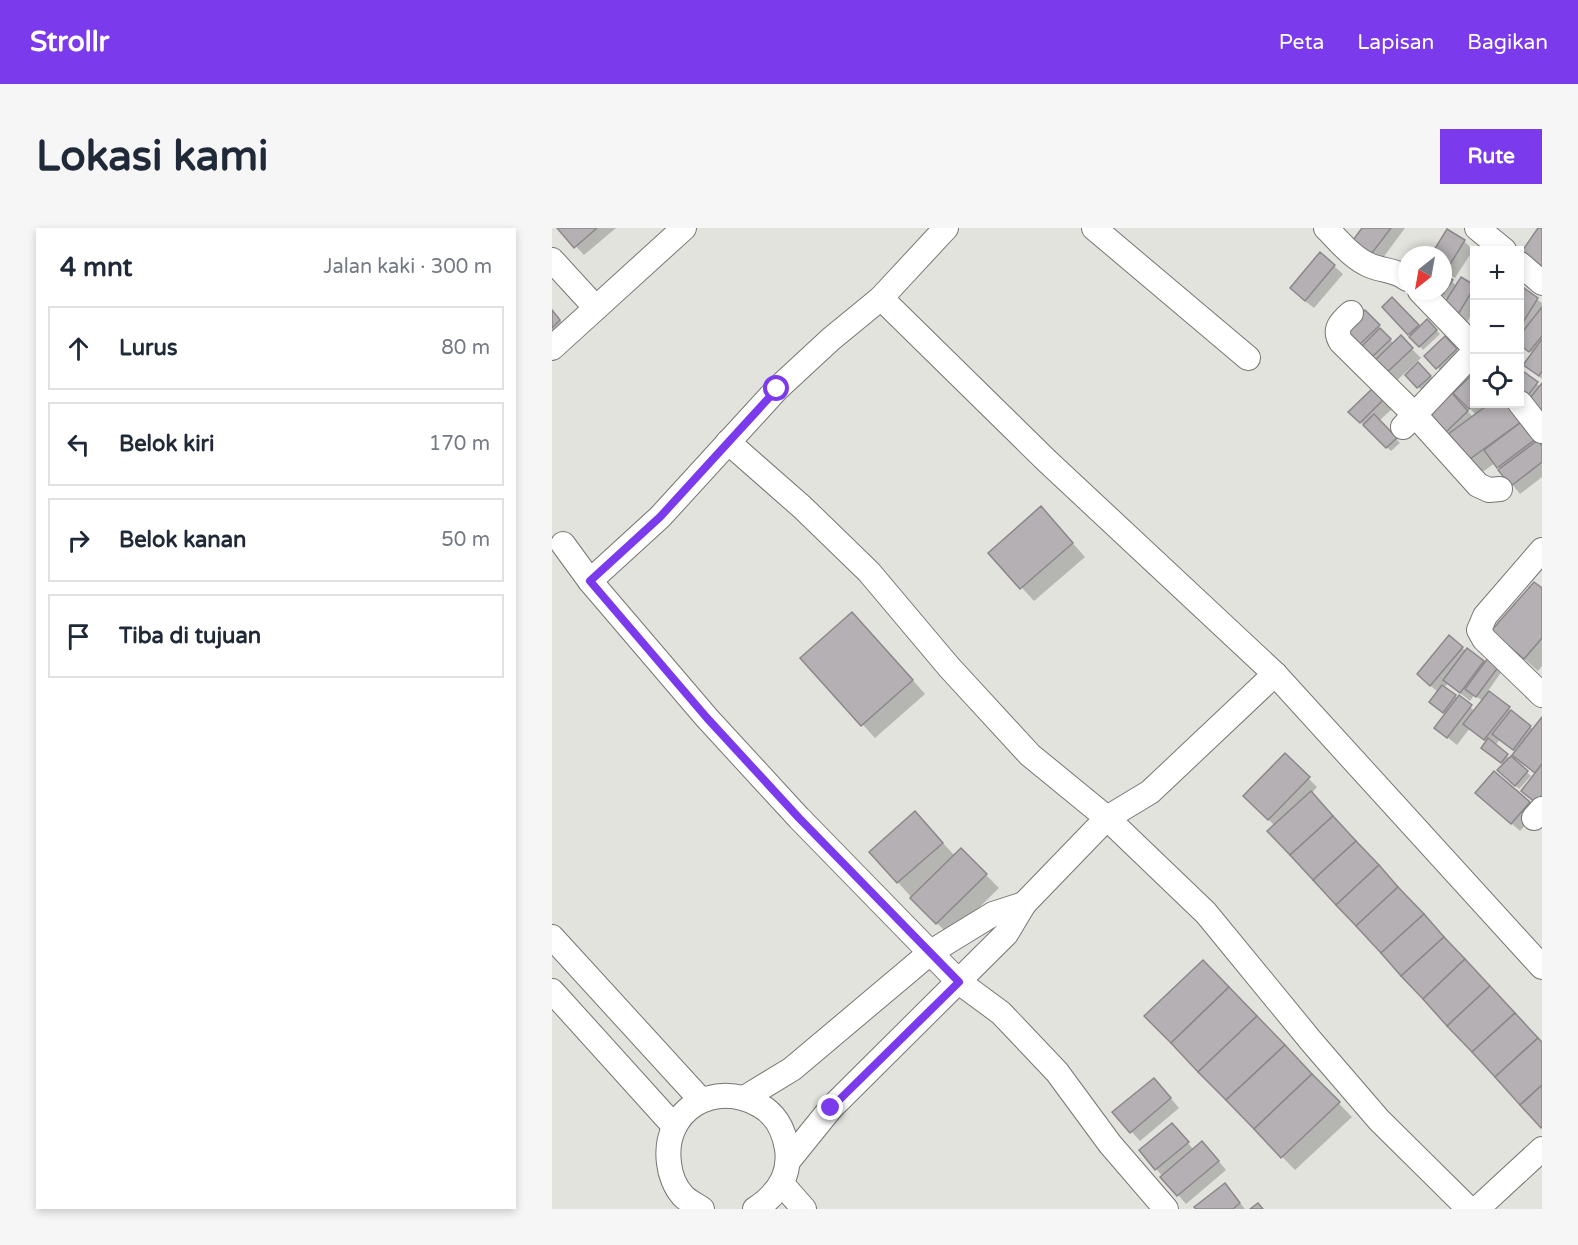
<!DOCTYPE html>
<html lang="id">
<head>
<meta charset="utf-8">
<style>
	:root { --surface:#fff; --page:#f6f6f7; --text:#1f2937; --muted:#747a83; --line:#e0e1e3; --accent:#7c3aed }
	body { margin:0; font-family:"Varela Round",sans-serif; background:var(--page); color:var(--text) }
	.controls { position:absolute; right:18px; top:18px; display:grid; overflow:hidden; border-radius:0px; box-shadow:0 3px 9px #0003 }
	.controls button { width:54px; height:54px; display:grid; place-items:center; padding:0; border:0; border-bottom:2px solid var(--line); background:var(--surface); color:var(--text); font:30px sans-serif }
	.compass { position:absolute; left:846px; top:18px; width:54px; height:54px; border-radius:50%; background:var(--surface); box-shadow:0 3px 9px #0003; rotate:211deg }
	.stop { position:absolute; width:18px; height:18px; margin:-14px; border:4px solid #7c3aed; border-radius:50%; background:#fff }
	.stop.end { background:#7c3aed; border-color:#fff; box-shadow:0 2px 6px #0008 }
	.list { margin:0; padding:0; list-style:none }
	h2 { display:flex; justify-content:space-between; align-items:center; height:78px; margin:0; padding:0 24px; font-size:26px }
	h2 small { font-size:20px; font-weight:400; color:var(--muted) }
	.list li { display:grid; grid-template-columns:39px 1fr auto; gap:18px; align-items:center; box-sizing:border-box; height:84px; margin:0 12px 12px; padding:0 12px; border:2px solid var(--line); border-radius:0px }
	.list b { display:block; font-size:22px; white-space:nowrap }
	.list em { font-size:20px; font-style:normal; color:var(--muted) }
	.icon { flex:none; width:33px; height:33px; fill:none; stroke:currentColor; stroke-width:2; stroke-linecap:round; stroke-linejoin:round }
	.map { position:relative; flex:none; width:990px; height:981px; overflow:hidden; border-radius:0px }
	header { display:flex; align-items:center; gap:36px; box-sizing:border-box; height:84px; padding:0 30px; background:var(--accent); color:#fff }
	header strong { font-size:28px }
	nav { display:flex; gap:33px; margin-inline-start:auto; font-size:21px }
	.intro { display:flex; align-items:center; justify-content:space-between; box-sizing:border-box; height:144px; padding:0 36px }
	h1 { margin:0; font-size:42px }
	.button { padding:15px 27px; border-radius:0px; background:var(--accent); color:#fff; font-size:21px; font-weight:700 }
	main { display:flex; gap:36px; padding:0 36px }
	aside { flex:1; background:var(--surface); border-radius:0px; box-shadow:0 3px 9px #0003 }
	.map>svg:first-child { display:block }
	.shadow { fill:#0003; fill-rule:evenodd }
	.building { fill:#b4b0b4; stroke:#8b878b; stroke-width:1.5 }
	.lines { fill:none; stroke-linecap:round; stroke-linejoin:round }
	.minor-casing { stroke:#767672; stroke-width:26 }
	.minor { stroke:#fff; stroke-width:24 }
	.route { stroke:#7c3aed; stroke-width:8 }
</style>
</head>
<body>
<header>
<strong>Strollr</strong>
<nav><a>Peta</a><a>Lapisan</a><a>Bagikan</a></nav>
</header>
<div class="intro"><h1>Lokasi kami</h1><a class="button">Rute</a></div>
<main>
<aside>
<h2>4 mnt<small>Jalan kaki · 300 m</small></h2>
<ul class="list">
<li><svg class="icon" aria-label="ahead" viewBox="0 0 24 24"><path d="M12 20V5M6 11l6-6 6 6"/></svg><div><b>Lurus</b></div><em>80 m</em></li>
<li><svg class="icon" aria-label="left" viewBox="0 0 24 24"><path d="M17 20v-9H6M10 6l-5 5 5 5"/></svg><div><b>Belok kiri</b></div><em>170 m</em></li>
<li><svg class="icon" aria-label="right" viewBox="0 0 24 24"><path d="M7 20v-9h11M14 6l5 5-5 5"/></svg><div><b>Belok kanan</b></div><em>50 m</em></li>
<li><svg class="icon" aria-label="arrive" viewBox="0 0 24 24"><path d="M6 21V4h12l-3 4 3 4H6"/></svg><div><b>Tiba di tujuan</b></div></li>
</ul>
</aside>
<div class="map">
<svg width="990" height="981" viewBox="0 0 990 981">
	<rect width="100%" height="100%" fill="#e3e3de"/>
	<g class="shadow">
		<path d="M7,0h57l-32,27z"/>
		<path d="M812,0h41l-28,38 -25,-22z"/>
		<path d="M912,13l9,9 -18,28 -12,-7v-16h-10z"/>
		<path d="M782,38l9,8 -29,34 -14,-11z"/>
		<path d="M891,47l14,11 5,-7 12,8v23l-8,14 -13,-9 -4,-15 -14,-9h8z"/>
		<path d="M968,59l22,16v76l-17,-14 11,-9 -12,-10 -4,2z"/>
		<path d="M840,71l28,29 7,-7 13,13 -17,16 -39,-43z"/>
		<path d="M0,83l21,23 -21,18z"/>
		<path d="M813,84l29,32 7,-6 20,20 -29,27 -14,-25 -31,-30z"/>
		<path d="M893,110l15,16 -19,17 -15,-15z"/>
		<path d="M866,136l16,16 -12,11 -15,-16z"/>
		<path d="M968,143l21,16 1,-2v31l-22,-23z"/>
		<path d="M922,147v29h41l27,39v34l-22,17 -25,-31 -18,13 -27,-42 -22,-22 21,-20 24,25 3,-2 -21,-22z"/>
		<path d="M821,162l19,19 -13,12 21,22 -9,8 -41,-39z"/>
		<path d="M502,294l31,35 -51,44 -44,-48z"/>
		<path d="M990,362v76l-4,5 -31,-27z"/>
		<path d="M314,399l59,67 -50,44 -73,-80z"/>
		<path d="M910,420l24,16 3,-4 13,11 -14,20 46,39 8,-10v88l-6,-34 -13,-10 -9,-9 2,-2 -16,-14 -5,7 36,30 -12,13 -20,-19 5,-5 -17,-13v-9l-17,-15 -13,17 -21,-17 10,-13 -11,-9 3,-14 -11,-9zM896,455l22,18 4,-6 9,6 -8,10 -31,-23z"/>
		<path d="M733,527l32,32 -6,7 231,250v82l-267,-300 -30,-30z"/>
		<path d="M934,573l43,2 8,9 -17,19z"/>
		<path d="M363,585l40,43 6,-6 38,38 -49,48 -38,-38 -41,-46z"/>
		<path d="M664,747l136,142 -57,53 -149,-154z"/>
		<path d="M610,860l17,20 -39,33 -25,-28z"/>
		<path d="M628,906l14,16 17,2 15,18 -40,34 -45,-53z"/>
		<path d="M673,957l20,24h-48z"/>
	</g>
	<g class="building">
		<path d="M5,0h40l-23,20z"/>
		<path d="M810,0h29l-23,30 -18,-14z"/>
		<path d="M986,0h4v43l-22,-17z"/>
		<path d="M895,1l18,11 -19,31 -3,-2v-14h-12z"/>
		<path d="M768,24l15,13 -30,36 -15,-13z"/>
		<path d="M891,45l10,7 -10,14 -5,-3h5z"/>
		<path d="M909,49l13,8v3l-17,28 -15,-9z"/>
		<path d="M972,60l14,10 -18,29v-32z"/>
		<path d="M840,69l27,28 -11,10 -26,-28z"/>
		<path d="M990,79v29l-13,16 -9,-7v-10z"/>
		<path d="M0,82l8,10 -8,8z"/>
		<path d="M813,82l15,15 -21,20 -14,-15z"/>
		<path d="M875,91l10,11 -18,17 -10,-10z"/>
		<path d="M828,100l11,11 -19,18 -10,-11z"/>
		<path d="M849,107l12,13 -31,29 -12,-12z"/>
		<path d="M893,108l12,13 -21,20 -12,-13z"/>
		<path d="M990,111v32l-3,5 -16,-11z"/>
		<path d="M866,134l13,14 -14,12 -12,-13z"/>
		<path d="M968,141l18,13 -12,16 -6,-4z"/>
		<path d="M922,145l1,31 -6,5 -16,-16z"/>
		<path d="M990,155v31l-16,-11z"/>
		<path d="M821,160l11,11 -24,24 -12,-11z"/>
		<path d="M897,162l19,21 -22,21 -20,-20z"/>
		<path d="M937,176h25l11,15 -62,45 -20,-26z"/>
		<path d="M822,186l23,24 -11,10 -23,-23z"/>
		<path d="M972,192l13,18 -40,30 -13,-18z"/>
		<path d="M986,212l4,6v16l-31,24 -13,-16z"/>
		<path d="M489,278l32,37 -53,46 -32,-36z"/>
		<path d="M982,354l8,6v50l-18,21 -33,-28z"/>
		<path d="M300,384l61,68 -52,46 -61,-68z"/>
		<path d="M897,407l14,12 -33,39 -13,-12z"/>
		<path d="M915,420l17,13 -24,32 -17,-13z"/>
		<path d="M936,430l11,8 -23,31 -11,-8z"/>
		<path d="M890,457l14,10 -13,18 -14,-11z"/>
		<path d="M937,463l21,16 -26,33 -21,-16z"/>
		<path d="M907,467l13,10 -25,33 -13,-10z"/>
		<path d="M959,482l20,16 -18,24 -21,-16z"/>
		<path d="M990,489v47l-7,9 -23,-18z"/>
		<path d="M936,510l20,16 -7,9 -20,-15z"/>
		<path d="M733,525l25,24 -42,43 -25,-24z"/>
		<path d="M959,528l17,15 -13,15 -18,-16z"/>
		<path d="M990,536v32l-6,7 -15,-12z"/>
		<path d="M942,543l36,31 -19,22 -36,-31z"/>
		<path d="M759,563l22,25 -43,39 -23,-24z"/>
		<path d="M363,583l28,32 -46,40 -28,-31z"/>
		<path d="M781,588l23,25 -43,39 -23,-25z"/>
		<path d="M804,613l23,24 -43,40 -23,-25z"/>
		<path d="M409,620l26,26 -51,50 -26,-26z"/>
		<path d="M827,637l19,22 -42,39 -20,-21z"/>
		<path d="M846,659l26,27 -43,39 -25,-27z"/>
		<path d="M872,686l20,23 -43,39 -20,-23z"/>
		<path d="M892,709l21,22 -42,40 -22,-23z"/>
		<path d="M913,731l25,27 -43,40 -24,-27z"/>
		<path d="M651,732l26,27 -58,56 -27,-27z"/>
		<path d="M938,758l25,27 -43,39 -25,-26z"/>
		<path d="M677,759l28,29 -59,56 -27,-29z"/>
		<path d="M963,785l23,25 -43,39 -23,-25z"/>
		<path d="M705,788l28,29 -59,55 -28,-28z"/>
		<path d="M986,810l4,4v43l-22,20 -25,-28z"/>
		<path d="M733,817l27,29 -58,55 -28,-29z"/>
		<path d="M760,846l28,28 -59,56 -27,-29z"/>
		<path d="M602,850l17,20 -41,35 -18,-21z"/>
		<path d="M990,857v42l-1,1 -21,-23z"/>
		<path d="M620,895l17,19 -34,28 -16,-20z"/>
		<path d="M650,913l17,20 -42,35 -17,-19z"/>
		<path d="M673,955l15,20 -7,6h-37l-2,-2z"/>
		<path d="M706,975l5,6h-13z"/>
	</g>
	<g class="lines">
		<defs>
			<g id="minor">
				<path d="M542,0l154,130"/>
				<path d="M774,0c13,13 27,31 45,38 13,5 25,4 36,13"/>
				<path d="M925,0l27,22"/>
				<path d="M0,32l44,48"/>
				<path d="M968,36l22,19"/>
				<path d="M868,63l54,56"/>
				<path d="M329,70l166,163 228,213 267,293"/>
				<path d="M799,85c-10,9 -18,16 -10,29l74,73 63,70 11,5 11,-1"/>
				<path d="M0,120l132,-120"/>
				<path d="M968,175l22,28"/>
				<path d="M851,199l71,-75"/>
				<path d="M176,214l74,65 67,65 80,95 81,88 77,63 99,95 105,128 68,79 90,89"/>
				<path d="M11,316l27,37 117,137 92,100 160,164 42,31 56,59 53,72 56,65"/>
				<path d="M990,322l-57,66 -6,14 5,9 58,56"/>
				<path d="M38,353l70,-64 117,-128 54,-50 50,-41 65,-70"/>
				<path d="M982,590l8,-9"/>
				<path d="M472,676l83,-86 43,-26 125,-118"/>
				<path d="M0,709l149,163"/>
				<path d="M0,763l122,135"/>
				<path d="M194,869l46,-28 139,-117 62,-38 31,-10 -18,30 -175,174 -42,52"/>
				<path d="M230,956l22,25"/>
				<path d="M150,981c-6,-4 -14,-8 -19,-13 -8,-9 -13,-22 -14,-33 -7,-53 46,-84 90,-58 17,9 25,25 28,44 4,27 -10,46 -32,60"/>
				<path d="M925,981l65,-60"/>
			</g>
		</defs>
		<use href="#minor" class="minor-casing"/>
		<use href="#minor" class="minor"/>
	</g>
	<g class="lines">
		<path class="route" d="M225,161l-117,128 -70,64 117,137 92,100 160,164 -128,126"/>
	</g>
</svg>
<div class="controls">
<button>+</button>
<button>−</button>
<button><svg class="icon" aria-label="locate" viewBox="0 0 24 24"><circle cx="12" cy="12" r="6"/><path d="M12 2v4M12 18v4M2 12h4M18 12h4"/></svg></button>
</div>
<svg class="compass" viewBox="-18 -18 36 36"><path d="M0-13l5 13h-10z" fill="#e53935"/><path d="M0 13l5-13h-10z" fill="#747a83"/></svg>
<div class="stop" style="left:225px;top:161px"></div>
<div class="stop end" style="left:279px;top:880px"></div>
</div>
</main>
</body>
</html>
